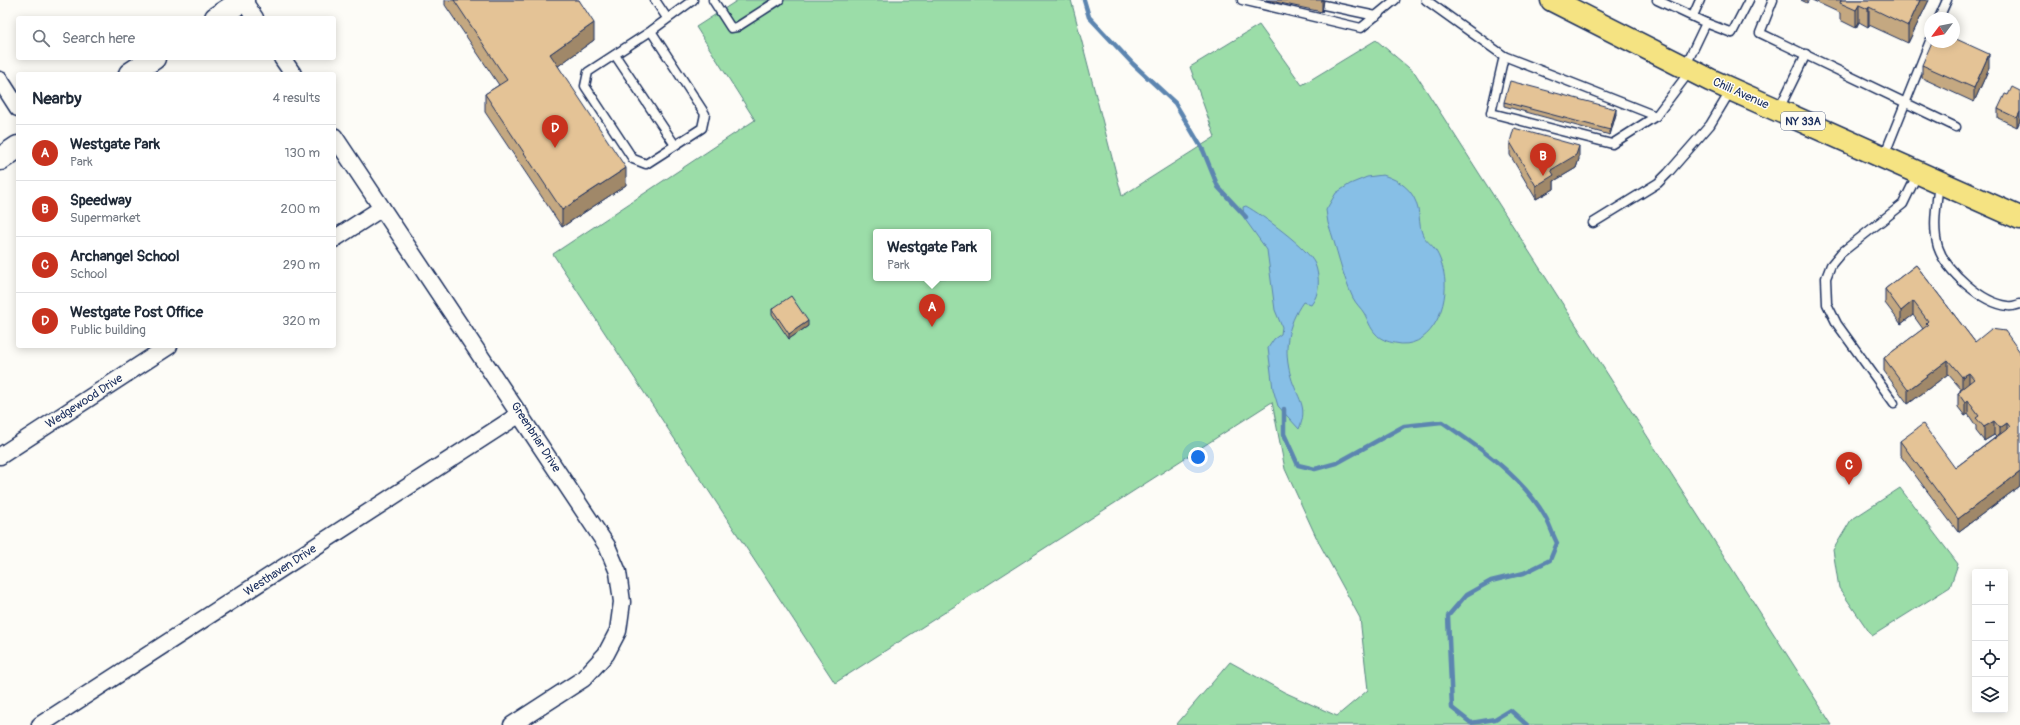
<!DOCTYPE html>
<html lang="en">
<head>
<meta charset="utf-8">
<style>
	:root { --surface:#fff; --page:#f2f2f3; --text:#1f2937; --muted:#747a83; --line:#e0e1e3; --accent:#c8321e }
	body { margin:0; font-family:Pangolin,sans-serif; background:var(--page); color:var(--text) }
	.controls { position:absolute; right:12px; bottom:12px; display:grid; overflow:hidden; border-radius:4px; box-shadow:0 2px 10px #0003 }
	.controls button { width:36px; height:36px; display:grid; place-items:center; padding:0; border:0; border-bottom:1px solid var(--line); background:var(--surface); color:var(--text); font:20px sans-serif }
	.compass { position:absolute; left:1924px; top:12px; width:36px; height:36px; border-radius:50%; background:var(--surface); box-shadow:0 2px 10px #0003; rotate:238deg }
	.you { position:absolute; left:1198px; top:457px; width:14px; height:14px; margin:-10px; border:3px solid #fff; border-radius:50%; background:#1a73e8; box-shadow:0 0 0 6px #1a73e833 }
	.badge { display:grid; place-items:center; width:26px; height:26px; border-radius:50%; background:var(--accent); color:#fff; font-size:13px; font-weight:700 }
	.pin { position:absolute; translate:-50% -33px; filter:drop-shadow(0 1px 2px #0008) }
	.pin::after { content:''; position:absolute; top:21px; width:14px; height:12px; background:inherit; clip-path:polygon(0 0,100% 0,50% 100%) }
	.popup { position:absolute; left:873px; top:229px; width:118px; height:52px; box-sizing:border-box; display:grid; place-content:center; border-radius:4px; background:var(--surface); filter:drop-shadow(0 1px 3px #0005); font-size:13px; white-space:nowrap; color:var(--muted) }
	.popup b { font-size:15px; color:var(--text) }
	.popup::after { content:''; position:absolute; left:50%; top:100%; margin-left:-8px; border:8px solid transparent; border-top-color:var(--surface) }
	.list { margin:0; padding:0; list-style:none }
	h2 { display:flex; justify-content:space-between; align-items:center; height:52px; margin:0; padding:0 16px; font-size:17px }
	h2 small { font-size:13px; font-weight:400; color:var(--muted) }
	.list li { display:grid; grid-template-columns:26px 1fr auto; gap:12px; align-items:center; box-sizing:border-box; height:56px; padding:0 16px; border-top:1px solid var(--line) }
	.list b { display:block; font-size:15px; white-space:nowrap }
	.list p { margin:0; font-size:13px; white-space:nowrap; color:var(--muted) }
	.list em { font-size:13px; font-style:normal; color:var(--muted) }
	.icon { flex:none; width:22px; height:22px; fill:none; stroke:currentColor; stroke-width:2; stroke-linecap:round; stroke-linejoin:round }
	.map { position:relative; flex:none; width:2020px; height:725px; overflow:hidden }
	.search { position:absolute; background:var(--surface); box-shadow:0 2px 10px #0003; left:16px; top:16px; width:320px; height:44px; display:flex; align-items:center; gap:10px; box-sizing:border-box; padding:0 14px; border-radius:4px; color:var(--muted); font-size:15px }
	.panel { position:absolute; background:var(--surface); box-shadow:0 2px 10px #0003; left:16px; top:72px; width:320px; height:276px; border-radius:4px }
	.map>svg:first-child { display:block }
	.green { fill:#9bdda8; stroke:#5b8683; fill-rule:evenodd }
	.water { fill:#87bfe6; stroke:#5c85b0 }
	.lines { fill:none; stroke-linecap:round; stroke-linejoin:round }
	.stream { stroke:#5c85b0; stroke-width:4.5 }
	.service-casing { stroke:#1b2f5e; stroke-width:11 }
	.minor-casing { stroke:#1b2f5e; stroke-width:19 }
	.secondary-casing { stroke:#1b2f5e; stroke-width:25 }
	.primary-casing { stroke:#1b2f5e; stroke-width:25 }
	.service { stroke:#fdfcf7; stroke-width:8 }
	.minor { stroke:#fdfcf7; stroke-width:16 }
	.secondary { stroke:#fdfcf7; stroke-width:22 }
	.primary { stroke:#f5e382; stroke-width:22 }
	.wall { fill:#c4a881; stroke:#1b2f5e }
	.shaded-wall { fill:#a08869; stroke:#1b2f5e }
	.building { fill:#e4c396; stroke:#1b2f5e }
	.labels { text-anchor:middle; stroke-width:3; stroke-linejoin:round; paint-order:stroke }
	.shield { fill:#fdfcf7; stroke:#5f6c8c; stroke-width:1 }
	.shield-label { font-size:11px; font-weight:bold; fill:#1b2f5e }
	.street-label { font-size:12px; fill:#1b2f5e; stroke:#fdfcf7 }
</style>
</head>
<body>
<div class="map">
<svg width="2020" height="725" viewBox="0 0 2020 725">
	<rect width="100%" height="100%" fill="#fdfcf7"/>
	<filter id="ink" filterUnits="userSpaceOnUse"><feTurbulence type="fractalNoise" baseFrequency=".025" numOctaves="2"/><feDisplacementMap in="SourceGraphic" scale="8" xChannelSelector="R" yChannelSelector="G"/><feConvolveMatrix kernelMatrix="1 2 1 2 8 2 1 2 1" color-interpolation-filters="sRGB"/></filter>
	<g filter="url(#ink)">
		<g class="green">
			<path d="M738,0h333l51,196 93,-59 -25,-70 69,-42 43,60 74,-45 39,33 417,652h-656l54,-63 54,30 53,24 31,-26 -8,-72 -42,-77 -33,-72 -13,-67 -437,281 -282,-429 202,-134 -59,-93zM876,232h112v46h-112z"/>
			<path d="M1900,488l58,76 -8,23 -78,49 -33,-48 -6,-38 18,-30z"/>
		</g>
		<g class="water">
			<path d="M1383,175c18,6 31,15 35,34 2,8 1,17 4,24 2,6 8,10 12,15 7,10 10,22 11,34 2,28 -16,69 -50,61 -7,-1 -15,-4 -19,-9 -6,-6 -8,-14 -12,-21 -3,-5 -8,-9 -11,-15 -11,-23 -16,-50 -25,-75l-2,-13 10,-17 14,-9 17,-7z"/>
			<path d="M1246,206c16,9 62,42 69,58 5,13 5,30 -4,41l-8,-3c-16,23 -20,48 -12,75 6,21 18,29 8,52l-21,-23 -5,-17 -5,-41 6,-9 7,-5 1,-7 -7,-17 -8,-60 -23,-32 -1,-11z"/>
		</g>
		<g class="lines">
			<g class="stream">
				<path d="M1084,0l5,17 44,47 42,39 28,47 15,37 28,30"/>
				<path d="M1284,409v25l14,31 17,4 22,-6 67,-37 38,-4c38,26 81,55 104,96 4,8 7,17 11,25l-7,17 -26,13 -33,8 -25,14 -18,21 4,92 19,15 24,-4 15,-9 17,15"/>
			</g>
			<defs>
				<g id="service">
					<path d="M655,0l12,18"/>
					<path d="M713,0l18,28 6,-1 42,-27"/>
					<path d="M1242,0l119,28 34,-28"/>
					<path d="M1426,0l78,56 -13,57 121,31 44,-28 34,-45"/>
					<path d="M1657,0l49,23 -21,44"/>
					<path d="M1773,0l-13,33 196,94"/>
					<path d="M1324,5l52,11"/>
					<path d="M1693,16l7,-16"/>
					<path d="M1939,18l8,-18"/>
					<path d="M1706,23l26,10 17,-33"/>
					<path d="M651,31l54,83 -3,14 -56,36 -13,-5 -48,-73 3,-14 63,-41 42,-31"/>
					<path d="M615,55l60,90"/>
					<path d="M1504,56l152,60"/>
					<path d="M1779,109l27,-55"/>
					<path d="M1884,156l46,-115"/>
					<path d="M1939,182c-2,21 -7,44 -1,65 8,24 44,56 70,59 4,1 8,-1 12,-2"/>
					<path d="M1593,223l65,-40 10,-10 42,-48 21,-35"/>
					<path d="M1894,403l-57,-79 -10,-20 -1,-26 5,-13 10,-12 62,-49 15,-31"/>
				</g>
				<g id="minor">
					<path d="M243,0l12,18"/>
					<path d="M282,58l11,16"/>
					<path d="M0,80l18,28"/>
					<path d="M334,136l273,410 11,26 4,30 -4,29 -12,23 -23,25 -71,46"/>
					<path d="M334,239l48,-31"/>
					<path d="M0,456l169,-110"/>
					<path d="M40,725l480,-311"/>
				</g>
				<g id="secondary">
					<path d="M216,18l27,-18"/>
					<path d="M130,74l24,-16"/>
					<path d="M0,159l18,-12"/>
				</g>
				<path id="primary" d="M1552,0l158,80 310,138"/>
			</defs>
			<use href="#service" class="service-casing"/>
			<use href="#minor" class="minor-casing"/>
			<use href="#secondary" class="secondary-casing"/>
			<use href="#primary" class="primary-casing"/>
			<use href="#service" class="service"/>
			<use href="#minor" class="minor"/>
			<use href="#secondary" class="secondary"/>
			<use href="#primary" class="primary"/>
		</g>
		<g class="wall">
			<path d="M445,0h134l15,40 -36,26 68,119 -64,42 -77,-115v-18l14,-9 -54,-80z"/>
			<path d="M1266,0h58l-2,12z"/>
			<path d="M1801,0h8l-2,3z"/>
			<path d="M1812,0h117l-21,43 -39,-18 -1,2 -9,-5 -3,6 -16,-8v-7z"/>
			<path d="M1922,65l67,3 -15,34 -52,-24z"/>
			<path d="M2020,91v30l-3,6 -19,-9v-9l10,-14z"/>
			<path d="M1504,102l112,12 -6,21 -106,-29z"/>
			<path d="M1510,142l69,17 -3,9 -22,13v8l-18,10 -26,-44z"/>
			<path d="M1916,265l59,77 30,-11 15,155 -62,46 -58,-77v-14l55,27 41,-31 -2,-2 -10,6 -8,-10v-5l-8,-12 -3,2 -7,-9v-14l2,-1v-2l1,-1 -13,-15 -40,30 -24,-33v-13l39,-29 -10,-14 -12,9 -16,-21v-14z"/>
			<path d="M772,309l36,17 -19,13 -17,-25z"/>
		</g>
		<g class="shaded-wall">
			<path d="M1322,0h2l-2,12z"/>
			<path d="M1920,0h9l-21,43v-17z"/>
			<path d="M1859,5v17l-3,6v-18z"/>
			<path d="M1869,7v18l-1,2v-18z"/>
			<path d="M594,23v17l-44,32v-18z"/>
			<path d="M1989,54v14l-15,34v-14z"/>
			<path d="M1616,109v5l-6,21v-5z"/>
			<path d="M2020,112v9l-3,6v-9z"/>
			<path d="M1579,146v13l-3,9 -22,13v8l-18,10v-13l15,-16z"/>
			<path d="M626,168v17l-64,42v-17z"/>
			<path d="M1913,301v14l-12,9v-13z"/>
			<path d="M808,321v5l-19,13v-5z"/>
			<path d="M1948,360v14l-40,30v-14z"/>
			<path d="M1969,373v13l-7,4v-13z"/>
			<path d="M1968,401v13l-3,2v-13z"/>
			<path d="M1994,421v14l-10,6v-14z"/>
			<path d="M2007,423v13l-7,6v-14z"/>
			<path d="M2020,472v14l-62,46v-13z"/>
		</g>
		<g class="building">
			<path d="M454,0h125l15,23 -44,31 76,114 -64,42 -77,-116 22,-14z"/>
			<path d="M1841,0h79l-12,26 -39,-19 -1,2 -9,-4 -3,5 -16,-7z"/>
			<path d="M1954,38l35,16 -15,34 -52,-23 10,-23h22z"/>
			<path d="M1510,81l106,28 -6,21 -106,-28z"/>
			<path d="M2012,87l8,4v21l-3,6 -19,-9 7,-15 3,1z"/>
			<path d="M1514,128l65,18 -3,9 -25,15 3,5 -18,11 -26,-44z"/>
			<path d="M1916,265l59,77 16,-13 14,2 15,21v120l-62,47 -58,-78 23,-17 32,44 55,-41 -3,-4 -7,5 -6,-7 -10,6 -8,-9 3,-2 -11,-15 -3,2 -7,-10 3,-2 -1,-1 14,-11 -5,-6 -7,4 -14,-17 -40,30 -24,-32 44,-33 -2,-2 2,-2 -15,-20 -12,10 -16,-22z"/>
			<path d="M791,296l17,25 -19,13 -17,-25z"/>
		</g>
	</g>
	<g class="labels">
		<rect class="shield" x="1781" y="112" width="44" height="18" rx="3"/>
		<g class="shield-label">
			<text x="1803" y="125">NY 33A</text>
		</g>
		<g class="street-label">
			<text transform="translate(1741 93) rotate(24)" y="4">Chili Avenue</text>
			<text transform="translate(84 401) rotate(-33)" y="4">Wedgewood Drive</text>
			<text transform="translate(536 437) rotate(57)" y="4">Greenbriar Drive</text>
			<text transform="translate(280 570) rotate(-33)" y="4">Westhaven Drive</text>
		</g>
	</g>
</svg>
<div class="controls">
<button>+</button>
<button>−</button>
<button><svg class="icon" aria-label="locate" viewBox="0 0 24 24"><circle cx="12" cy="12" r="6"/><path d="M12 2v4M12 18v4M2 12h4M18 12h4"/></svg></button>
<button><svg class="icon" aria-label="layers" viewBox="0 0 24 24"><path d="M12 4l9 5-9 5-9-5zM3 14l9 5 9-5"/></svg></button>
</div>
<svg class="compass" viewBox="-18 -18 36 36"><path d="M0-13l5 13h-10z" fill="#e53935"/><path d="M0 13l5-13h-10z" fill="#747a83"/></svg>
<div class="you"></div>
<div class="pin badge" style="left:932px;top:327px">A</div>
<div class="popup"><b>Westgate Park</b>Park</div>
<div class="pin badge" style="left:1543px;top:176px">B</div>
<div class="pin badge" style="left:1849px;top:485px">C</div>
<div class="pin badge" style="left:555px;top:148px">D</div>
<div class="search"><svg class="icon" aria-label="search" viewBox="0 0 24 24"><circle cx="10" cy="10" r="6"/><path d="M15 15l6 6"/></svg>Search here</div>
<section class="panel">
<h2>Nearby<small>4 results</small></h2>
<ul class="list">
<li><span class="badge">A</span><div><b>Westgate Park</b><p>Park</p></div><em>130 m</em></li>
<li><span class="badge">B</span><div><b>Speedway</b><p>Supermarket</p></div><em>200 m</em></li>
<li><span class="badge">C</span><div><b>Archangel School</b><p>School</p></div><em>290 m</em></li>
<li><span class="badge">D</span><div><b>Westgate Post Office</b><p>Public building</p></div><em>320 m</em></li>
</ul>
</section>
</div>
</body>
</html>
